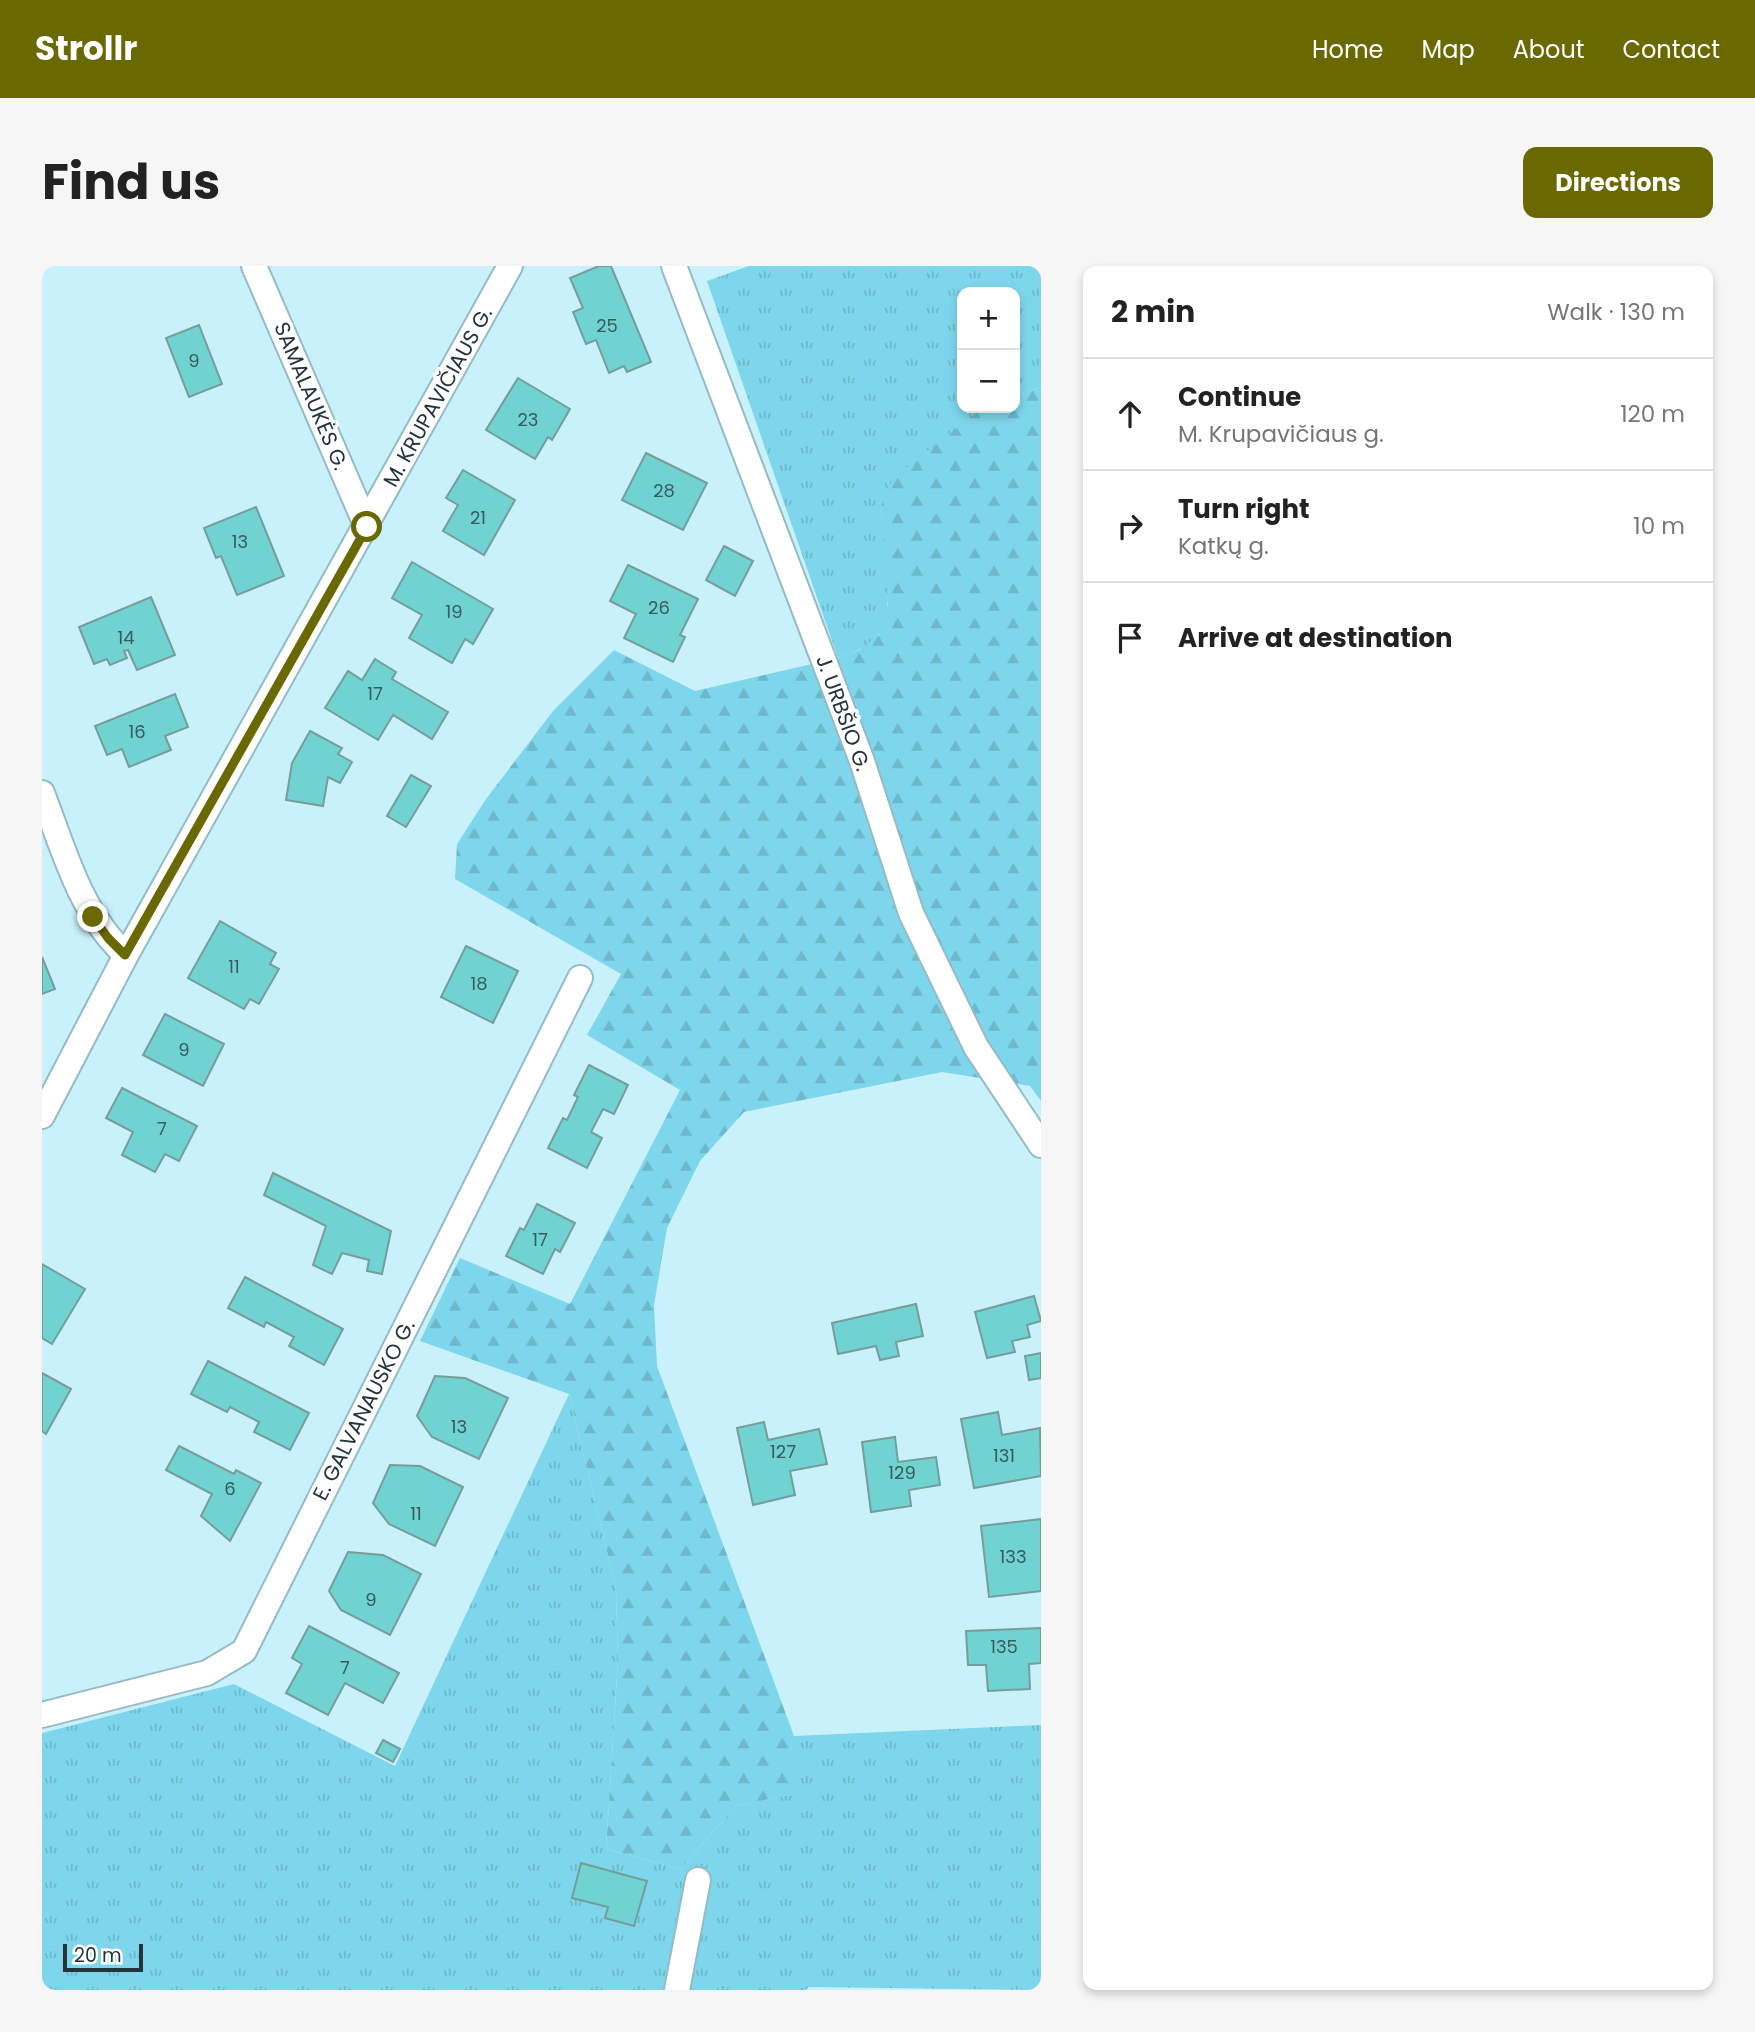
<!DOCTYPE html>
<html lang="en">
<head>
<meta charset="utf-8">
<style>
	:root { --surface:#fff; --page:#f6f6f6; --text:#222; --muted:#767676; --line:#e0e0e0; --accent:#696801 }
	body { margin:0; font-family:Poppins,sans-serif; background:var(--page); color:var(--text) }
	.controls { position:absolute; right:21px; top:21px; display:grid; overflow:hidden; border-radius:14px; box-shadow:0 4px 10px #0003 }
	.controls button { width:63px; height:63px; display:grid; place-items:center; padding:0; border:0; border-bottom:2px solid var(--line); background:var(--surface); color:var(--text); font:35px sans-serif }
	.scale { position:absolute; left:21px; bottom:18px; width:80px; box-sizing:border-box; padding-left:7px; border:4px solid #243438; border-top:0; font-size:19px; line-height:24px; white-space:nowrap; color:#243438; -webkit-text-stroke:5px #fff; paint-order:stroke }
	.stop { position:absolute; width:21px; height:21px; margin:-16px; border:5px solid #696801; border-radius:50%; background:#fff }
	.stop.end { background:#696801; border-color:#fff; box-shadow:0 2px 7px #0008 }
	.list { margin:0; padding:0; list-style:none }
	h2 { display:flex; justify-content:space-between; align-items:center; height:91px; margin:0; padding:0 28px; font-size:30px }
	h2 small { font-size:23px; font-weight:400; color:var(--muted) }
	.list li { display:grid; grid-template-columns:46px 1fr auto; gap:21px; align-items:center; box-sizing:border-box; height:112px; padding:0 28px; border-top:2px solid var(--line) }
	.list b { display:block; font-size:26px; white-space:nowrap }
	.list p { margin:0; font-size:23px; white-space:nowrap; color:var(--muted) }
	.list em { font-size:23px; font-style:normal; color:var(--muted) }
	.icon { flex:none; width:38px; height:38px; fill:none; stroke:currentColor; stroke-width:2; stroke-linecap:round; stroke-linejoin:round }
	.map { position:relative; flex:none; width:999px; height:1724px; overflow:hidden; border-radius:14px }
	header { display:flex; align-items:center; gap:42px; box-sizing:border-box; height:98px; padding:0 35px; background:var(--accent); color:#fff }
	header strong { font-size:33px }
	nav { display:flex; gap:38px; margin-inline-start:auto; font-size:24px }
	.intro { display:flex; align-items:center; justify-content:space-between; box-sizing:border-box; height:168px; padding:0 42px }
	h1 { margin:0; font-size:49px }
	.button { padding:18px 32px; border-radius:14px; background:var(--accent); color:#fff; font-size:24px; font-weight:700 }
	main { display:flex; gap:42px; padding:0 42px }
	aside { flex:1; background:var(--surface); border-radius:14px; box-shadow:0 4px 10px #0003 }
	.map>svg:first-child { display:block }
	.grass { fill:url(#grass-tufts) }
	.forest { fill:url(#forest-firs) }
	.building { fill:#70d3d1; stroke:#759d9b; stroke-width:2 }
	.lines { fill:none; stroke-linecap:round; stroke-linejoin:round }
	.minor-casing { stroke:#95bbc5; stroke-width:28 }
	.minor { stroke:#fff; stroke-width:24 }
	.route { stroke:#696801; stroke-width:9 }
	.labels { text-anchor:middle; stroke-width:7; stroke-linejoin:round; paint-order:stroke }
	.number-label { font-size:18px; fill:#375c5e }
	.street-label { font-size:21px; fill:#243438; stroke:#fff }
</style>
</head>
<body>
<header>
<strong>Strollr</strong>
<nav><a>Home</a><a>Map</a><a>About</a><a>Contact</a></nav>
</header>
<div class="intro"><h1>Find us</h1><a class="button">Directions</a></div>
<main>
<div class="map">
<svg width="999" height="1724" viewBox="0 0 999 1724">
	<defs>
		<pattern id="grass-tufts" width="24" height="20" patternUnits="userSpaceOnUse" patternTransform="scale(1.75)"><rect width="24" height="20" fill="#7ed6ec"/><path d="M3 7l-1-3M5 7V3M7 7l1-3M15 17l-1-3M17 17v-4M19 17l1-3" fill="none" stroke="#6db8cb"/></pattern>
		<pattern id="forest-firs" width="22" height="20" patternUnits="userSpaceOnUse" patternTransform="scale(1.75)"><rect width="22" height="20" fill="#7ed6ec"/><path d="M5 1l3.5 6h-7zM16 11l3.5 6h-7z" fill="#6db8cb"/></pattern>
	</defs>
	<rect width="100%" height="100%" fill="#c9f1fb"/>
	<g class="grass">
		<path d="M707,0h292v121l-26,8v-103h-53v116h26l-12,5 -95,93c2,30 17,109 -4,131 -11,11 -25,16 -39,21l-131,-377z"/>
		<path d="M527,1128l47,195 2,72 -12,188 74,20 56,-63 57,-12 1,-58 247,-11v265l-232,-3 -3,3h-764v-257l192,-49 161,82z"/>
	</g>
	<path class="forest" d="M999,121v714l-11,-15 -88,-14 -198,40 -44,49 -33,67 -13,77 3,61 137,370v58l-58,12 -56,63 -74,-20 12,-188 -2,-72 -47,-195 -149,-53 40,-83 110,46 110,-214 -93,-55 34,-61 -166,-95 2,-35 29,-45 67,-88 61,-61 81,41 143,-33 21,-8 20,-15 9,-31 -7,-98 12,-28 83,-65 12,-5h27v-13z"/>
	<g class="building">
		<path d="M557,0h12l40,96 -24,10 -3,-6 -15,7 -13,-33 -10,4 -13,-32 10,-4 -13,-30z"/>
		<path d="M157,59l23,59 -33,13 -23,-59z"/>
		<path d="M476,112l52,31 -18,31 -4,-3 -13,22 -49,-29z"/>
		<path d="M604,187l61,30 -24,47 -61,-30z"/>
		<path d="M421,204l52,30 -31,55 -41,-24 15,-26 -12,-7z"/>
		<path d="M214,241l28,69 -47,19 -16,-39 -5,2 -12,-30z"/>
		<path d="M682,280l29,15 -18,35 -29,-16z"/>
		<path d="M370,296l81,47 -20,35 -8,-5 -13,24 -43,-25 13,-23 -30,-17z"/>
		<path d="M586,299l70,34 -18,36 5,2 -12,25 -49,-24 12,-24 -26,-13z"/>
		<path d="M109,331l24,58 -38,15 -9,-20 -4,1 3,7 -17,7 -3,-6 -13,5 -15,-37z"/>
		<path d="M333,393l21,13 -4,7 56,33 -16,27 -39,-24 -15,25 -53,-32 23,-37 14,9z"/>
		<path d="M133,428l13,33 -23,9 6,14 -42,17 -7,-18 -15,6 -12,-29z"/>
		<path d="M268,465l32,17 -4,6 14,8 -12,21 -12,-6 -5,29 -37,-6 6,-37z"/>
		<path d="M369,509l20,11 -25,41 -19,-11z"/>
		<path d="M178,655l56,32 -6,11 9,5 -20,35 -9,-5 -6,10 -56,-31z"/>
		<path d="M424,680l52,25 -25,52 -52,-26z"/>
		<path d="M0,691l13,32 -13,5z"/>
		<path d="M123,748l59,30 -21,42 -60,-31z"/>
		<path d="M547,799l39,20 -14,29 -11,-5 -12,23 11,6 -15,30 -39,-20 15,-30 4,2 11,-23 -4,-2z"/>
		<path d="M80,822l75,38 -18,35 -14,-7 -10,18 -33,-17 11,-23 -27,-14z"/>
		<path d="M231,907l118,58 -9,43 -15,-3 2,-11 -27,-7 -10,21 -19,-9 13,-39 -62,-31z"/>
		<path d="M495,938l38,19 -15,29 -5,-3 -12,25 -37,-18 14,-28 4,2z"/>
		<path d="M0,998l43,25 -33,55 -10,-6z"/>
		<path d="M203,1011l98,52 -19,36 -35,-19 5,-9 -28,-15 -2,5 -36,-19z"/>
		<path d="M992,1030l7,25 -14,4 3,12 -18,4 3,11 -28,6 -12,-46z"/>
		<path d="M874,1038l7,32 -27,6 3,14 -19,4 -4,-14 -38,8 -6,-31z"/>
		<path d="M999,1087v25l-12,2 -4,-24z"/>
		<path d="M166,1095l101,52 -19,37 -36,-18 5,-10 -29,-15 -3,5 -36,-18z"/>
		<path d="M0,1107l29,16 -25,45 -4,-3z"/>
		<path d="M393,1110l30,2 43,20 -29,61 -47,-22 -15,-21z"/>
		<path d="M956,1146l4,23 38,-7 1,48 -67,12 -13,-69z"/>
		<path d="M722,1156l4,18 51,-11 8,35 -37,7 5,24 -42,10 -16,-77z"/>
		<path d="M853,1171l3,25 38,-5 4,28 -31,5 2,16 -40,6 -9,-70z"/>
		<path d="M137,1180l55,28 2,-4 25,13 -31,58 -29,-25 11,-22 -46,-24z"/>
		<path d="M348,1199l30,1 43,21 -28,59 -46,-22 -16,-21z"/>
		<path d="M999,1253v72l-52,6 -8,-71z"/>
		<path d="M306,1286l35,3 38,19 -31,61 -49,-25 -12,-19z"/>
		<path d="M267,1360l90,47 -16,30 -38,-20 -17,32 -42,-22 16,-29 -10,-6z"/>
		<path d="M999,1362v35l-12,1 1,25 -42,2 -2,-26h-18l-2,-34z"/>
		<path d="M341,1474l17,9 -7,13 -17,-9z"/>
		<path d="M539,1597l66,18 -13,45 -29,-8 3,-11 -36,-9z"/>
	</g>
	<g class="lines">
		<defs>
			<g id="minor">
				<path d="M212,0l113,261"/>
				<path d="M632,0l188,495 49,152 65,134 65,98"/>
				<path d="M0,527c22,57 38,120 84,162"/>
				<path d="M0,850l84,-161 384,-689"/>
				<path d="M0,1449l165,-42 37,-22 336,-673"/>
				<path d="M635,1724l21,-110"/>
			</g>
		</defs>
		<use href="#minor" class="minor-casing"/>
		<use href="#minor" class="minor"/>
	</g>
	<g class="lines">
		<path class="route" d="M51,651l15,21 17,17 242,-428"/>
	</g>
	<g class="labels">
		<g class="number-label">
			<text x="565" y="66">25</text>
			<text x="152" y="101">9</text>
			<text x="486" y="160">23</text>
			<text x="622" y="231">28</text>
			<text x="436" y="258">21</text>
			<text x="198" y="282">13</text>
			<text x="617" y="348">26</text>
			<text x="412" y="352">19</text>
			<text x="84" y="378">14</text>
			<text x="333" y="434">17</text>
			<text x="95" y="472">16</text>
			<text x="192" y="707">11</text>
			<text x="437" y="724">18</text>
			<text x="142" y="790">9</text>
			<text x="120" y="869">7</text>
			<text x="498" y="980">17</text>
			<text x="417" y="1167">13</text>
			<text x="741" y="1192">127</text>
			<text x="962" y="1196">131</text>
			<text x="860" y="1213">129</text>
			<text x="188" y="1229">6</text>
			<text x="374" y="1254">11</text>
			<text x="971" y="1297">133</text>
			<text x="329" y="1340">9</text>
			<text x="962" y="1387">135</text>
			<text x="303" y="1408">7</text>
		</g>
		<g class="street-label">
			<text transform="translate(269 130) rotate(67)" y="7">SAMALAUKĖS G.</text>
			<text transform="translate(396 131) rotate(-61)" y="7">M. KRUPAVIČIAUS G.</text>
			<text transform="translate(801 447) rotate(70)" y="7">J. URBŠIO G.</text>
			<text transform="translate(322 1144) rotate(-63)" y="7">E. GALVANAUSKO G.</text>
		</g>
	</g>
</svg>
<div class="controls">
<button>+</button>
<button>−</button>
</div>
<div class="scale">20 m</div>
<div class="stop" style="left:325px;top:261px"></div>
<div class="stop end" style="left:51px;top:651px"></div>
</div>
<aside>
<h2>2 min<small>Walk · 130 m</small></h2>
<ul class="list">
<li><svg class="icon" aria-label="ahead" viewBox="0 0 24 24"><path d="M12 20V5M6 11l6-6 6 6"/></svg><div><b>Continue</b><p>M. Krupavičiaus g.</p></div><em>120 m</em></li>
<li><svg class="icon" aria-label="right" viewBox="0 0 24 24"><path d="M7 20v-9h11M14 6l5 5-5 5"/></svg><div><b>Turn right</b><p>Katkų g.</p></div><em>10 m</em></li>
<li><svg class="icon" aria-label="arrive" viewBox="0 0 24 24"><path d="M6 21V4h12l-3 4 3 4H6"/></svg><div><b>Arrive at destination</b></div></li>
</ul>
</aside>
</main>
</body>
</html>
